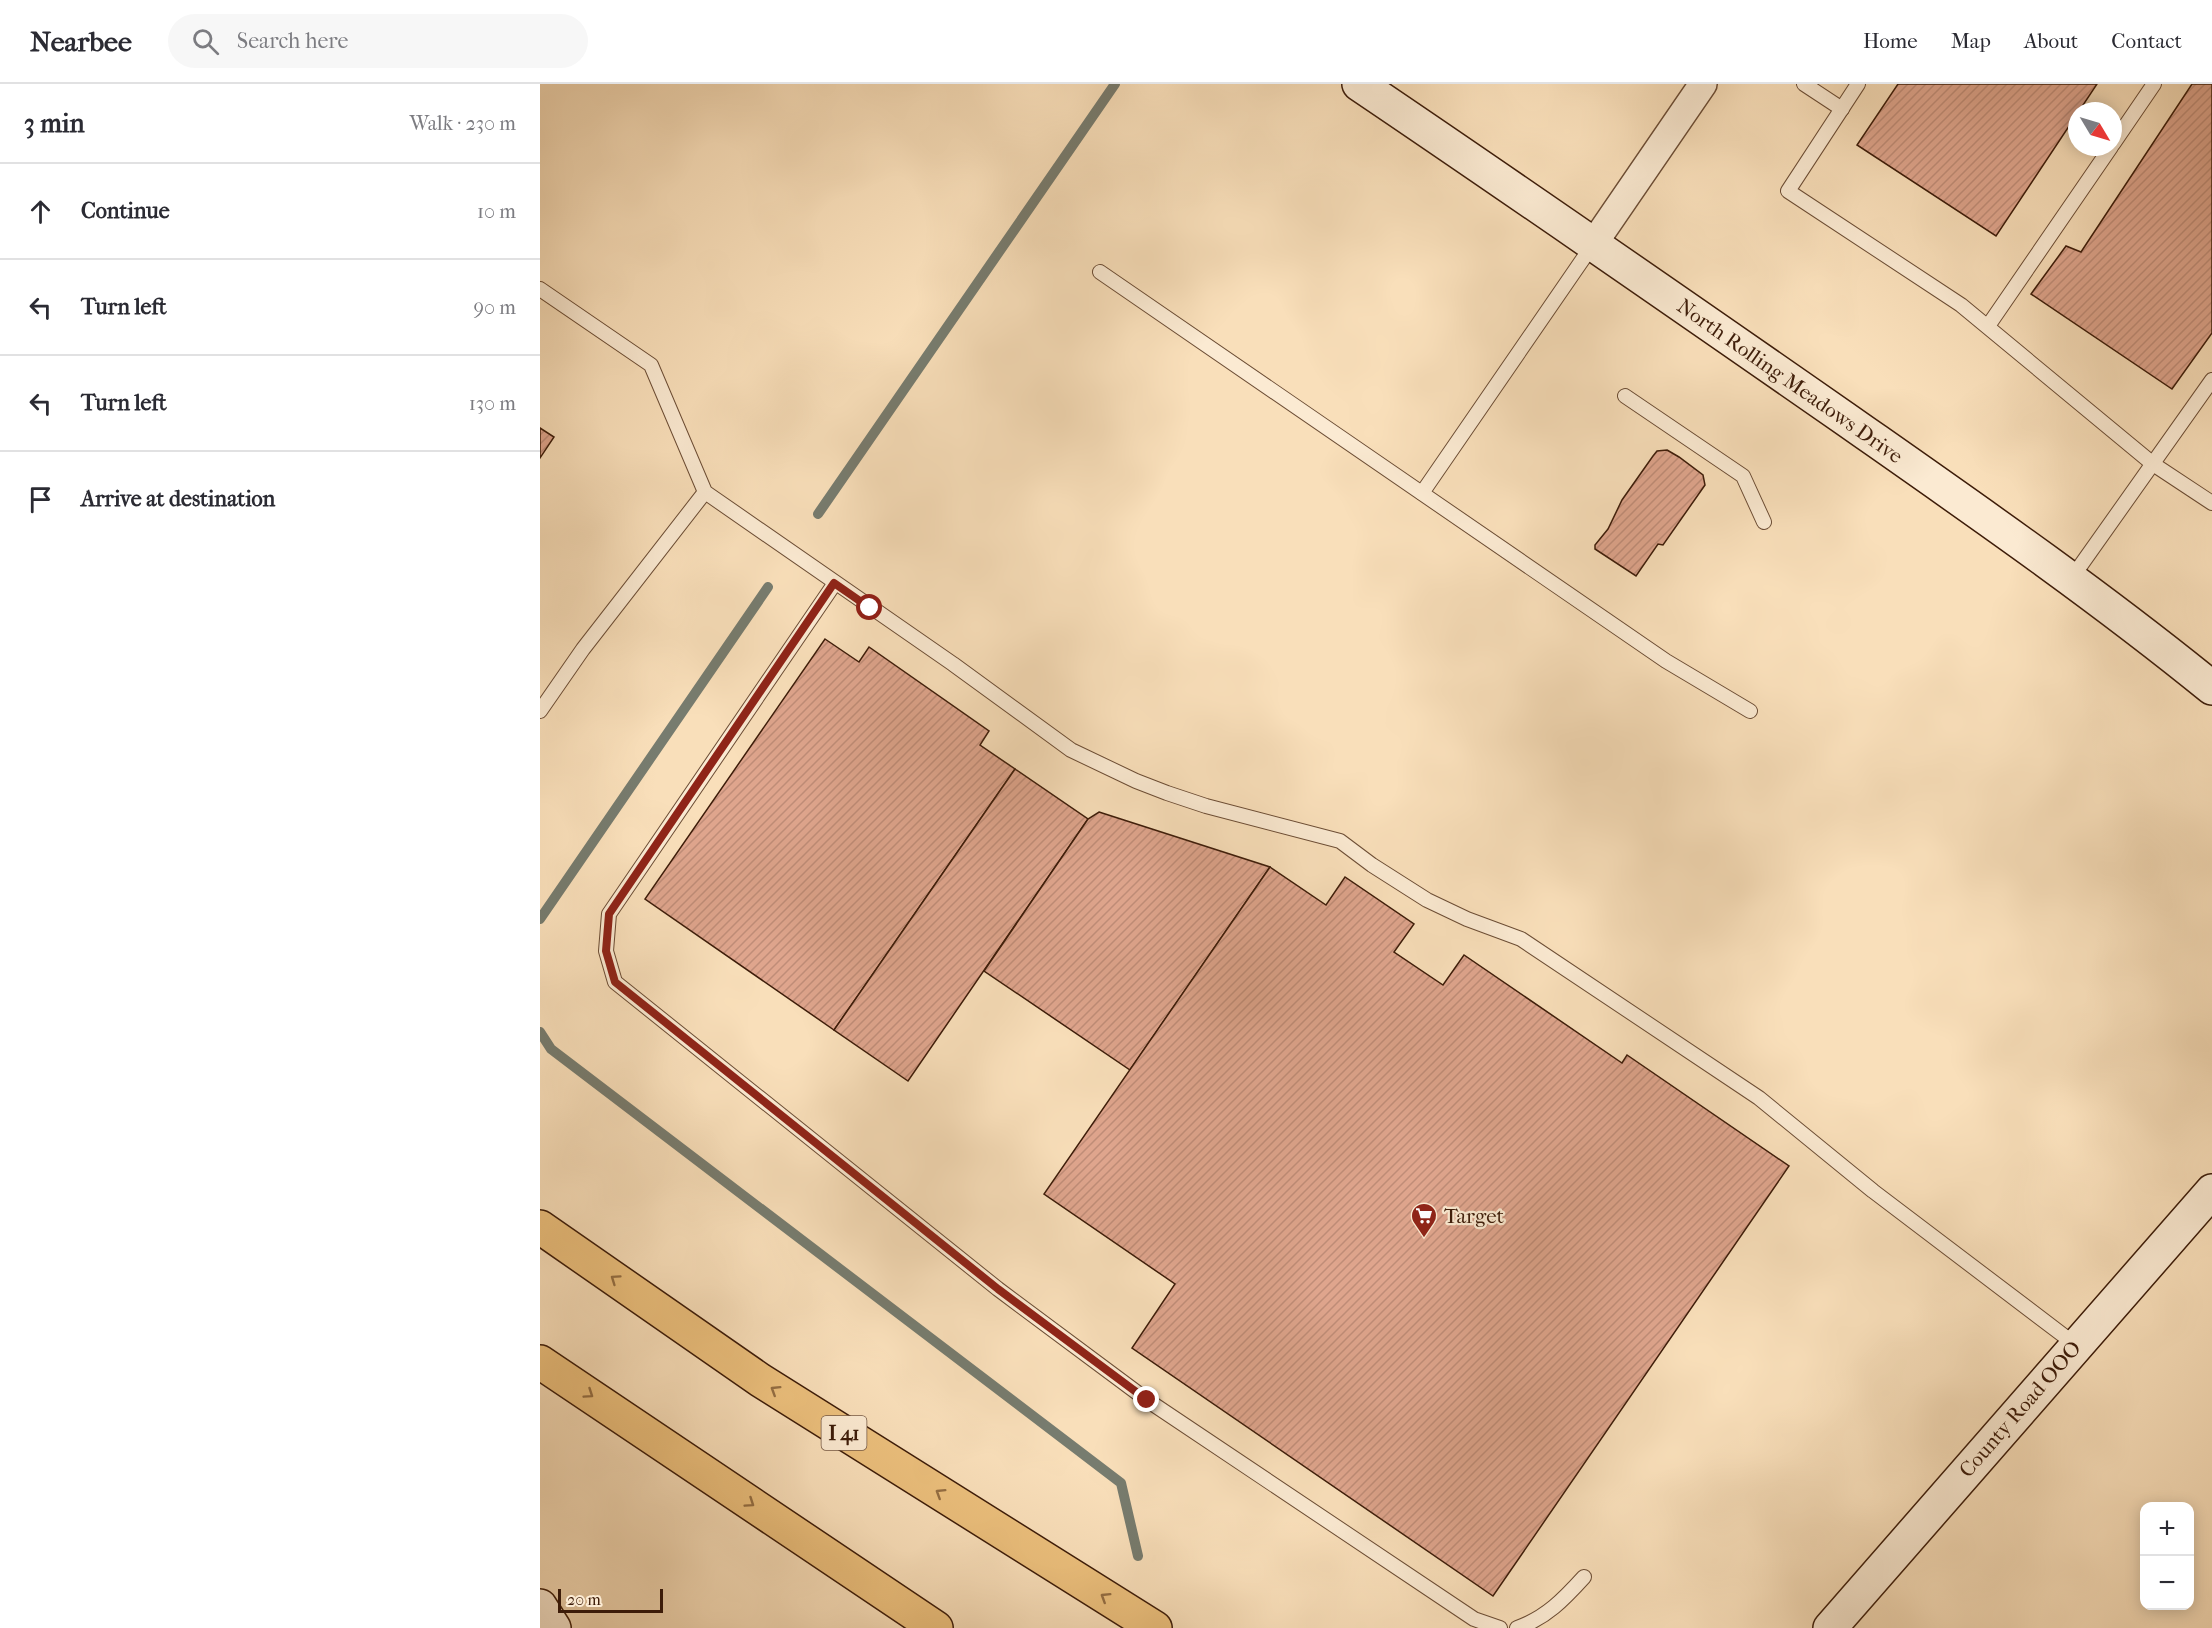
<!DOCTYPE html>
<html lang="en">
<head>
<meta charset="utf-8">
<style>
	:root { --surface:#fff; --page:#f7f7f7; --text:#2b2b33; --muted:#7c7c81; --line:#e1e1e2 }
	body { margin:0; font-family:"IM FELL French Canon",serif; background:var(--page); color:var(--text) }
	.controls { position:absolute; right:18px; bottom:18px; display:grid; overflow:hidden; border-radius:12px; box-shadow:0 3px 15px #0003 }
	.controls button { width:54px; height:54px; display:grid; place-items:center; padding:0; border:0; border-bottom:2px solid var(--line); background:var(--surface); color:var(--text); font:30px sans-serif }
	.compass { position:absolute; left:1528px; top:18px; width:54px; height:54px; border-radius:50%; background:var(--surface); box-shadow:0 3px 15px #0003; rotate:128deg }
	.scale { position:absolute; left:18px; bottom:15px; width:105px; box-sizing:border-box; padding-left:6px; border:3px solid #3d1c09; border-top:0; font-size:16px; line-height:21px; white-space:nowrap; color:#3d1c09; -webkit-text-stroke:4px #fbead2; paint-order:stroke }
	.stop { position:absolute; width:18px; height:18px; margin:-14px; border:4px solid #8f2418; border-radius:50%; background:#fff }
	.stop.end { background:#8f2418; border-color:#fff; box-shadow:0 2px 6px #0008 }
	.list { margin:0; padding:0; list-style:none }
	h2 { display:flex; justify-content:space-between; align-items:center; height:78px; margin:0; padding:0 24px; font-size:26px }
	h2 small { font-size:20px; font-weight:400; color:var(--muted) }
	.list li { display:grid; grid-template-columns:39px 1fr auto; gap:18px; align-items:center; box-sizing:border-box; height:96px; padding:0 24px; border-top:2px solid var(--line) }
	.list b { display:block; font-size:22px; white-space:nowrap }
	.list em { font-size:20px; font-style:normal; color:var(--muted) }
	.icon { flex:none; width:33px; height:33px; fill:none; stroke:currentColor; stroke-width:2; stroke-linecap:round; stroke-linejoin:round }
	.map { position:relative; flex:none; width:1672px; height:1544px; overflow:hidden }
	header { display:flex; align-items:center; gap:36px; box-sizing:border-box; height:84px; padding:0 30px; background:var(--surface); border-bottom:2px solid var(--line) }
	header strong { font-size:28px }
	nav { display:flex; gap:33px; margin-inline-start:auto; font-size:21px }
	.search { width:420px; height:54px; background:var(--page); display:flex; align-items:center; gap:15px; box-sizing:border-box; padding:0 21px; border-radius:33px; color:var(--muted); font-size:22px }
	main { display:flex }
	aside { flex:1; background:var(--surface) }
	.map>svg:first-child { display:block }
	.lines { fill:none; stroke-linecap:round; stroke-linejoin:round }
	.stream { stroke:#777c6f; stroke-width:10 }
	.building { fill:url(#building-hatch); stroke:#3d1c09; stroke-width:1.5 }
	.service-casing { stroke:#6c4d35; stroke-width:16 }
	.minor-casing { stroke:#6c4d35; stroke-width:30 }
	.secondary-casing { stroke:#3d1c09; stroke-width:36 }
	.motorway-casing { stroke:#3d1c09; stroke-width:36 }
	.service { stroke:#fbead2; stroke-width:14 }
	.minor { stroke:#fbead2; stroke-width:27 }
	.secondary { stroke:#fbead2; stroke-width:33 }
	.motorway { stroke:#ecc07d; stroke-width:33 }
	.oneway { stroke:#946e43 }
	.route { stroke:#8f2418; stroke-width:8 }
	.labels { text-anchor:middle; stroke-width:4.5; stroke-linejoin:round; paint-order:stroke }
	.shield { fill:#fbead2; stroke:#765a45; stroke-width:1.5 }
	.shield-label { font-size:20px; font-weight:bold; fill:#3d1c09 }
	.street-label { font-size:21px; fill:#3d1c09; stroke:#fbead2 }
	.poi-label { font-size:21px; fill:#3d1c09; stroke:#fbead2; text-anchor:start }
</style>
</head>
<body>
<header>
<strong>Nearbee</strong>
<div class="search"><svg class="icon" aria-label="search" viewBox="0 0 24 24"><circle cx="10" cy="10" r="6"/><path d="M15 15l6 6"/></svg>Search here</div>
<nav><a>Home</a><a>Map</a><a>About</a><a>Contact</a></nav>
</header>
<main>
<aside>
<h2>3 min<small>Walk · 230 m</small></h2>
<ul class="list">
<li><svg class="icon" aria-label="ahead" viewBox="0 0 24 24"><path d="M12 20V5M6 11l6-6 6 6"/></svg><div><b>Continue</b></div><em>10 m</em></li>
<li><svg class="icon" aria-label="left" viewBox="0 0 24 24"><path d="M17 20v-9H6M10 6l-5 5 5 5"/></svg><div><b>Turn left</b></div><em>90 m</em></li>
<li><svg class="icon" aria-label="left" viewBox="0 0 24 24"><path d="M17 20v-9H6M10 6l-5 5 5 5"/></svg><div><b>Turn left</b></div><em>130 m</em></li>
<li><svg class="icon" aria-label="arrive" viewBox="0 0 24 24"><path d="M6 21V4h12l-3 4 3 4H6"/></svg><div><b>Arrive at destination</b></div></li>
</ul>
</aside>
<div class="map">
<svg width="1672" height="1544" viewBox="0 0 1672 1544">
	<defs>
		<pattern id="building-hatch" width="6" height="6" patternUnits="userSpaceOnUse" patternTransform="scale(1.5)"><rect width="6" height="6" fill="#dfa58d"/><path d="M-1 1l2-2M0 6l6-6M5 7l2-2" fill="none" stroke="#c08d78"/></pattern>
	</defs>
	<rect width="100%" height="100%" fill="#f9dfba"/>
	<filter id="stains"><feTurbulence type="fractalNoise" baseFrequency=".00333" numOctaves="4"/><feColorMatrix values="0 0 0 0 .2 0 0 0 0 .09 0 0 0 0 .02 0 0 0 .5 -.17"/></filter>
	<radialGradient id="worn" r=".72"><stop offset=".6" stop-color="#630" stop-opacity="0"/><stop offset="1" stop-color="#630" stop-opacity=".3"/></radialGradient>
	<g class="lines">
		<g class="stream">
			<path d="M278,430l297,-430"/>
			<path d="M0,835l228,-332"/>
			<path d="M0,948l11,17 570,434 17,73"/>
		</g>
	</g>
	<g class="building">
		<path d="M1358,0h199l-101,152 -139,-91z"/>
		<path d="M1652,0h20v249l-40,56 -141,-95 35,-48 15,6z"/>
		<path d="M0,344l14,9 -14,21z"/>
		<path d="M1127,366l12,7 24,18 2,10 -42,60 -5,-1 -22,32 -41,-27v-4l13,-16 14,-29 31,-44 4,-5z"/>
		<path d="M285,555l34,23 10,-15 120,84 -9,14 35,24 -181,261 -189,-131z"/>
		<path d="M475,685l73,50 -180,262 -74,-51z"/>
		<path d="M559,728l171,55 -140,203 -146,-99 104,-152z"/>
		<path d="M730,783l56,38 19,-28 69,47 -20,28 49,33 21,-30 158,108 5,-8 162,111 -296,430 -361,-248 43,-64 -131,-90z"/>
	</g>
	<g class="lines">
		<defs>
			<g id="service">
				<path d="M1264,0l38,25"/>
				<path d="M1318,0l-70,107 173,114 192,159 59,39"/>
				<path d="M1573,60l41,-60"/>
				<path d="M560,188l566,389 84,50"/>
				<path d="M0,205l111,76 54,127 248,172 118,86 65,31 31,12 39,13 134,35 32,24 55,35 40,19 54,20 238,159 114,93 203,154"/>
				<path d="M1448,242l123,-179"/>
				<path d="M1085,312l118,80 21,46"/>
				<path d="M882,409l172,-250"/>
				<path d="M1531,495l141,-199"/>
				<path d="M295,499l-226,331 -3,37 9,31 383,307 149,111 327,219 26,9"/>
				<path d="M0,627l43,-62 122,-157"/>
				<path d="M977,1544c29,-10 47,-29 67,-51"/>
			</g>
			<path id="minor" d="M1054,159l109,-159"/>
			<g id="secondary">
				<path d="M819,0c163,110 324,222 485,334 124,87 250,174 368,270"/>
				<path d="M0,1522l14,22"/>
				<path d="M1290,1544l382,-437"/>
			</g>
			<g id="motorway">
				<path d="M0,1143l220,153 395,248"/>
				<path d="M0,1278l396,266"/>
			</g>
		</defs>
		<use href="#service" class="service-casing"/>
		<use href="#minor" class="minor-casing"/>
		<use href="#secondary" class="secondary-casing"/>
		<use href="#motorway" class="motorway-casing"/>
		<use href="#service" class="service"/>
		<use href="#minor" class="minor"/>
		<use href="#secondary" class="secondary"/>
		<use href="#motorway" class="motorway"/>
	</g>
	<defs><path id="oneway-chevron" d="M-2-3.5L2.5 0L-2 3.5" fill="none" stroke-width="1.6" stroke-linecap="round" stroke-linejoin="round" transform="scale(1.5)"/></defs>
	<g class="oneway">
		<use href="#oneway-chevron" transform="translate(75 1195) rotate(-145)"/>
		<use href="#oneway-chevron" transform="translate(235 1306) rotate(-148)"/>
		<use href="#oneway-chevron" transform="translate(49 1310) rotate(34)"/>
		<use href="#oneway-chevron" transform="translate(400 1409) rotate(-148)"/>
		<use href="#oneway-chevron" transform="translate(210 1419) rotate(34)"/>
		<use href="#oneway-chevron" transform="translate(565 1513) rotate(-148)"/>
	</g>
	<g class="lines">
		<path class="route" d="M330,524l-36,-25 -225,331 -3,37 9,31 383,307 149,111"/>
	</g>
	<defs>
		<symbol id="supermarket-pin" viewBox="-11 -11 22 30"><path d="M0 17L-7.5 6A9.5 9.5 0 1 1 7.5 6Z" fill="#8f2418" stroke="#fbead2"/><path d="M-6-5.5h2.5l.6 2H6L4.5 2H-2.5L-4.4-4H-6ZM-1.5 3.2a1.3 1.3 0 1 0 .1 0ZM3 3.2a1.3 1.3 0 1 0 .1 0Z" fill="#fff"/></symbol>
	</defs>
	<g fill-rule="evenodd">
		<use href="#supermarket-pin" x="869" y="1117" width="30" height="40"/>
	</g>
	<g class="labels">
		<rect class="shield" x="281.5" y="1332" width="45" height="34" rx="4.5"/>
		<g class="shield-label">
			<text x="304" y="1356">I 41</text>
		</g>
		<g class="street-label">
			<text transform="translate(1250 297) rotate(35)" y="7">North Rolling Meadows Drive</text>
			<text transform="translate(1480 1325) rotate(-49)" y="7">County Road OOO</text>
		</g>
		<g class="poi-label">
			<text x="904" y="1139">Target</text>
		</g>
	</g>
	<rect width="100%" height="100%" filter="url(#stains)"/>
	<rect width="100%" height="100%" fill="url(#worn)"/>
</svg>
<div class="controls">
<button>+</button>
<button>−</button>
</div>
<svg class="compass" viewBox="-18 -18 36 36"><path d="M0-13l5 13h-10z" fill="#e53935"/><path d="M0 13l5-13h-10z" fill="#7c7c81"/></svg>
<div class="scale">20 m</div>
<div class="stop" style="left:330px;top:524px"></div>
<div class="stop end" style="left:607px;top:1316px"></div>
</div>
</main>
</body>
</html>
